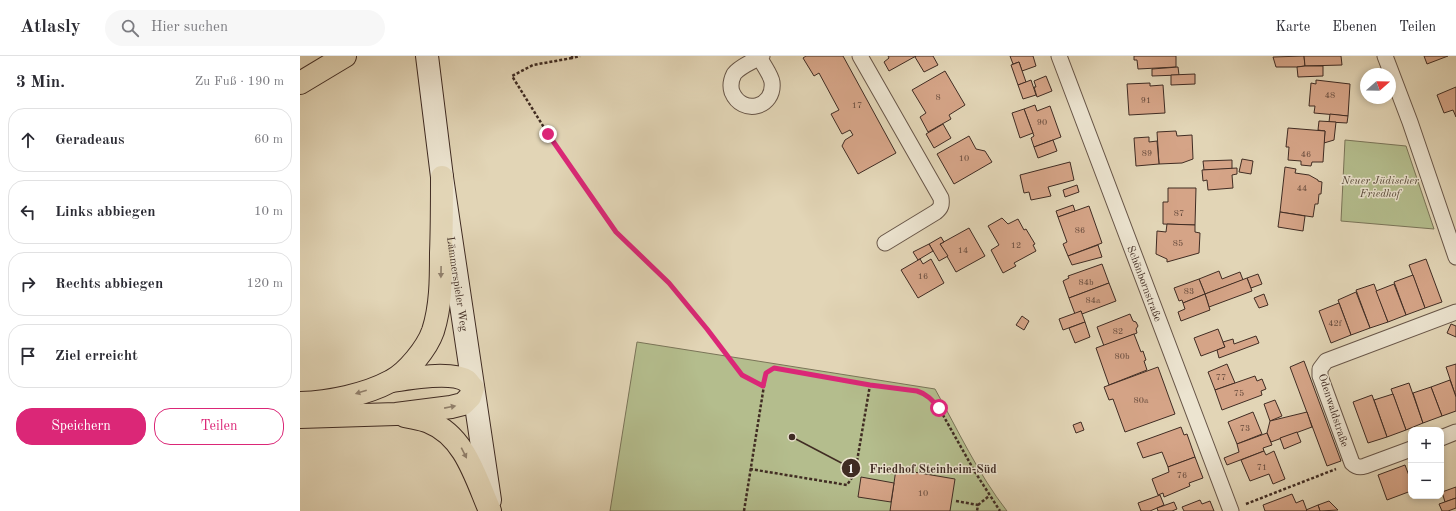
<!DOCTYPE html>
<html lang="de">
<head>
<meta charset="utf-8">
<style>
	:root { --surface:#fff; --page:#f7f7f7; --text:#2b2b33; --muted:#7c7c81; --line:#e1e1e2; --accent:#db2777 }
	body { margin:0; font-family:"Old Standard TT",serif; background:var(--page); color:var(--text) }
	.controls { position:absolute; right:12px; bottom:12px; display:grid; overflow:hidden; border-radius:8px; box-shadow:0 2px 6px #0003 }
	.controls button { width:36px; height:36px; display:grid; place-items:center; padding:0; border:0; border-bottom:1px solid var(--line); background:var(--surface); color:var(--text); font:20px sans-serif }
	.compass { position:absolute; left:1060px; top:12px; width:36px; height:36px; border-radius:50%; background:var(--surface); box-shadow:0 2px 6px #0003; rotate:70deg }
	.stop { position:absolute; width:12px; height:12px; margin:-9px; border:3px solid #db2777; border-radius:50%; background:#fff }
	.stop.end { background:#db2777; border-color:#fff; box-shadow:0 1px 4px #0008 }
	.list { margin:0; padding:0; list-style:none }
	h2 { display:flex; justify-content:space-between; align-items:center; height:52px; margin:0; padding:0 16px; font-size:17px }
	h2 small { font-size:13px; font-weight:400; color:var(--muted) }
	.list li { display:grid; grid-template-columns:26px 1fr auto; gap:12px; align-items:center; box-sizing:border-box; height:64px; margin:0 8px 8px; padding:0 8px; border:1px solid var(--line); border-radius:16px }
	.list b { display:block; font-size:15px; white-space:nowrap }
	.list em { font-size:13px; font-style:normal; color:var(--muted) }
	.actions { display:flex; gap:8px; padding:12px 16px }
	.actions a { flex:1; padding:9px 0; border:1px solid var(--accent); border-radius:16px; text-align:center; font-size:14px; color:var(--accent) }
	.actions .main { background:var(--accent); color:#fff }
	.icon { flex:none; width:22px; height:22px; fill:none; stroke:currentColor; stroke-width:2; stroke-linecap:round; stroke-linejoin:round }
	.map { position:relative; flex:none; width:1156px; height:455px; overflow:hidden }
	header { display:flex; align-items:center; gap:24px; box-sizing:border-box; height:56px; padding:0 20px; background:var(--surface); border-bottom:1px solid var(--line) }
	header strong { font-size:19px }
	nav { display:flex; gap:22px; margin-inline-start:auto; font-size:14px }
	.search { width:280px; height:36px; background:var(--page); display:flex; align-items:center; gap:10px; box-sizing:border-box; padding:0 14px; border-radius:22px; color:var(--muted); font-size:15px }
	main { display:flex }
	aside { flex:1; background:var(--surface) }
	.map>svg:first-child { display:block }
	.green { fill:#b4bd8d; stroke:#7a7458 }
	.building { fill:#d5a487; stroke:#402c23 }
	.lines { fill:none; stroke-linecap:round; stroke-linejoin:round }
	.street-casing { stroke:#685648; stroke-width:17 }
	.secondary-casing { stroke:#402c23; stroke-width:24 }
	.highway-casing { stroke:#402c23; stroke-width:24 }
	.path { stroke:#402c23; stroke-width:2.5; stroke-dasharray:3 2; stroke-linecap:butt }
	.street { stroke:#ece4d0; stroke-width:15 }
	.secondary { stroke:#ece4d0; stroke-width:22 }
	.highway { stroke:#e2d5b6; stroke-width:22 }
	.oneway { fill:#91806c }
	.route { stroke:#db2777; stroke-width:5 }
	.labels { text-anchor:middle; stroke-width:3; stroke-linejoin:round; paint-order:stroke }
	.number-label { font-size:9px; fill:#654a3c }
	.park-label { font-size:11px; font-style:italic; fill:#574938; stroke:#ece4d0 }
	.street-label { font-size:11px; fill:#402c23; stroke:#ece4d0 }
	.leader { fill:none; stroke:#402c23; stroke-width:1.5 }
	.callout-dot { fill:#402c23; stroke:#ece4d0; stroke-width:1.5 }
	.mark-label { font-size:12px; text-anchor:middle; font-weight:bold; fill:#fff }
	.callout-label { font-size:12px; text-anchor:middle; font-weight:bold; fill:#402c23; stroke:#ece4d0; stroke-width:3; stroke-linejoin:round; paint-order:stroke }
</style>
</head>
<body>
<header>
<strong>Atlasly</strong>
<div class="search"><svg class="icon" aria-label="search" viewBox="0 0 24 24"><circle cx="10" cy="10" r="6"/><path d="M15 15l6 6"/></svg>Hier suchen</div>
<nav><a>Karte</a><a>Ebenen</a><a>Teilen</a></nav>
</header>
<main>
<aside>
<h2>3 Min.<small>Zu Fuß · 190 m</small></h2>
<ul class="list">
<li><svg class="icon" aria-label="ahead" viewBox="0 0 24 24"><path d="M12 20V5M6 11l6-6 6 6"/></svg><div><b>Geradeaus</b></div><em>60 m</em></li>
<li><svg class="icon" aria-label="left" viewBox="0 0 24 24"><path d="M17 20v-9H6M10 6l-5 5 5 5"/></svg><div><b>Links abbiegen</b></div><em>10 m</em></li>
<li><svg class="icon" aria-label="right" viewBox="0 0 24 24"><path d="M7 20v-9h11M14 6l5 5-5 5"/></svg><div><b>Rechts abbiegen</b></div><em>120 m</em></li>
<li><svg class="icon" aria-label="arrive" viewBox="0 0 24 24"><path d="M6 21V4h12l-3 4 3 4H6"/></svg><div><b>Ziel erreicht</b></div></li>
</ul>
<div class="actions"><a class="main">Speichern</a><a>Teilen</a></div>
</aside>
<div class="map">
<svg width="1156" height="455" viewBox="0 0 1156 455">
	<rect width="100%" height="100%" fill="#e2d5b6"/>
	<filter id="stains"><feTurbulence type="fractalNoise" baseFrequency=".005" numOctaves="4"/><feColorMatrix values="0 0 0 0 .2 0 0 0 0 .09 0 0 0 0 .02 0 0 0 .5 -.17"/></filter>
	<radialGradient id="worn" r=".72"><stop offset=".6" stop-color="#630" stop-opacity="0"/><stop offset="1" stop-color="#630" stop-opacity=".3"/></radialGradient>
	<g class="green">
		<path d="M1045,84l61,6 28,83 -93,-8z"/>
		<path d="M337,286l298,47c23,41 43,85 72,122h-397z"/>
	</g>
	<g class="building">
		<path d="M506,0h37l53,97 -38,21 -16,-28 3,-6 8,-5 -3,-5 -8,4 -11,-20 8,-4 -20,-37 -5,3 -11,-18z"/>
		<path d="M588,0h28l-27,15 -5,-9 5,-4z"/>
		<path d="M616,0h17l5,9 -14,7 -9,-15z"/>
		<path d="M710,0h23l3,10 -14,5 -3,-9 -6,2z"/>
		<path d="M834,0h42v11l-38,2 -1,-9h-3z"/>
		<path d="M1004,0l1,10 -8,1h-21l-3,-10z"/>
		<path d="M1004,0h37l1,9 -37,1z"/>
		<path d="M1124,0h24l-21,8z"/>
		<path d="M719,6l7,20 -8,3 -7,-20z"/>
		<path d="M1005,10h18v10l-25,1 -1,-10z"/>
		<path d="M878,11l1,8 -27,1v-7z"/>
		<path d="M645,15l20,34 -16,10 2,4 -23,13 -8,-15 6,-4 -14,-23z"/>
		<path d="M895,18v10l-24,1v-10z"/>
		<path d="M746,20l6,15 -15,6 -3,-10h2l-2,-6z"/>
		<path d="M731,24l5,15 -13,4 -5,-14z"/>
		<path d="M1016,24l34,4 -2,32 -34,-3 1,-7h-6l2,-23 5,1z"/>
		<path d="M850,27v3l13,-1 2,28 -36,2 -2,-31z"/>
		<path d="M1156,31v30l-3,-7 -9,3 -7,-18z"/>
		<path d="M735,49l2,6 13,-5 11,31 -27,10 -3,-9 3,-2 -10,-27z"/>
		<path d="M724,53l9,24 -13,5 -8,-25z"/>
		<path d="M1030,58l18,2 -1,7 -18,-1z"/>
		<path d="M1019,65l17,1 -2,18 -10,3 1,-12 -7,-1z"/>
		<path d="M643,68l8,14 -17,10 -8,-14z"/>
		<path d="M988,72l37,3 -2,31h-11l-1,4 -10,-1v-4l-13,-1 1,-13h-3z"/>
		<path d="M876,75l1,5 15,-1 1,24 -11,4 -23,1 -2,-32z"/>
		<path d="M669,80l7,13 9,2 7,11 -38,22 -17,-30z"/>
		<path d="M849,81v5l8,-1 2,23 -23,2 -2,-28z"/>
		<path d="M753,84l4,11 -19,7 -4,-11z"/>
		<path d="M942,103l11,2 -2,13 -12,-2z"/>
		<path d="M932,104v9l-28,1 -1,-9z"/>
		<path d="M770,106l4,18 -26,7 3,9 -20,4 -2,-8 -5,1 -4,-18z"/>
		<path d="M985,111l11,2 -1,4 14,2 9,5v1l4,1 -1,12h-2l-1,10h-3l-2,13 -33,-5z"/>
		<path d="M937,112v6l-5,1 1,13 -25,2 -1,-10 -4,1 -1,-11z"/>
		<path d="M777,129l2,7 -14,5 -2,-7z"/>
		<path d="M868,132h28l-1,37 -32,-1v-22h5z"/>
		<path d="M773,149l2,6 -17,6 -2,-6z"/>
		<path d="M789,150l13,37 -34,13 -5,-12 4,-2 -9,-25z"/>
		<path d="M980,156l25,4 -2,15 -25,-4z"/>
		<path d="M702,162l6,6 10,-5 6,11 2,-1 9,15 -2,1 3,6 -22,12 2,3 -13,7 -12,-23 8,-5 -11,-19z"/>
		<path d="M867,168l28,1v7l5,1 -1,20 -32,9v-3l-11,-5 1,-23 9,1z"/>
		<path d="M669,172l16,28 -29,16 -16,-28z"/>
		<path d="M641,181l3,5 -4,2 8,12 -9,5 -10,-17z"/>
		<path d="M629,188l4,7 -15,9 -5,-8z"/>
		<path d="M798,189l4,12 -30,8 -4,-9z"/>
		<path d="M620,203l3,5 8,-5 13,24 -26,15 -17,-28z"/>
		<path d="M1126,203l16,43 -17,6 -16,-43z"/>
		<path d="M802,208l7,19 -40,15 -6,-17 6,-3 -1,-2z"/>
		<path d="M919,215l3,8 18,-7 3,8 -38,14 -6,-15z"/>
		<path d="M958,218l4,10 -11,4 -4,-10z"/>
		<path d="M1113,219l12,33 -19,7 -12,-33z"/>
		<path d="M947,222l5,13 -43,16 -4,-13z"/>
		<path d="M899,223l6,15 -22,9 -1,-3 -3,1 -5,-13z"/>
		<path d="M809,227l7,18 -34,13 -1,-3 -6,3 -6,-16z"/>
		<path d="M1074,228l14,38 -18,6 -14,-38z"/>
		<path d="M1094,228l12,31 -18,7 -12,-31z"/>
		<path d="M1056,236l14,36 -19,7 -13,-35z"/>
		<path d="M905,238l5,16 -29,11 -3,-9 7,-3 -2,-6z"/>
		<path d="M964,238l4,11 -9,3 -5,-10z"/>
		<path d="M1039,247l12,32 -20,8 -12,-32z"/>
		<path d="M781,255l4,11 -22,8 -4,-11z"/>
		<path d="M830,258l3,7 3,1 2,4 -2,3 1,4 -33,13 -7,-19z"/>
		<path d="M722,260l7,5 -5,9 -8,-5z"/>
		<path d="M785,266l5,15 -15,6 -6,-15z"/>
		<path d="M1151,268l5,2v11l-9,-4z"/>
		<path d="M918,273l7,18 -24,9 -7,-18z"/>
		<path d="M834,278l7,18 2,-1 3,9 -2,1 3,9 -38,15 -13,-37z"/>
		<path d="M956,280l3,7 -40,15 -2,-8 8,-3 -2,-5 10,-3 1,5z"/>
		<path d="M1004,305l37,100 -14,5 -37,-99z"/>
		<path d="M927,308l8,19 -20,7 -7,-18z"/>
		<path d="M1156,308v33l-10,-30z"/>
		<path d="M858,311l17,47 -50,18 -12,-33 -4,1 -5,-13z"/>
		<path d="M955,320l2,5 5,-2 4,10 -5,2 1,4 -40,15 -7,-20z"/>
		<path d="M1150,324l6,17v14l-14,5 -11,-29z"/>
		<path d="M1109,327l14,40 -17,7 -15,-41z"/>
		<path d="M1131,331l11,29 -19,7 -10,-30z"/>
		<path d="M1093,338l13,36 -19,7 -13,-37z"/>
		<path d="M1072,339l15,42 -19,6 -15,-41z"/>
		<path d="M975,344l7,16 -12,5 -6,-17z"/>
		<path d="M953,356l9,22 -25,10 -9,-22z"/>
		<path d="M1007,356l5,15 -41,15 -4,-9 3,-12z"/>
		<path d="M781,366l3,8 -8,3 -3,-8z"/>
		<path d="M881,371l3,8 3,-1 8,23 -27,10 -6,-15 -19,6 -6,-15z"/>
		<path d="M997,376l4,10 -17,7 -4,-11z"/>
		<path d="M967,377l5,12 -9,3 1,3 -37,14 -3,-7 15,-6 -2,-8z"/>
		<path d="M964,395l2,4 8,-4 11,28 -12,5 -4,-10 -19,7 -9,-21z"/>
		<path d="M895,401l8,21 -14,5 1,3 -26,11 -1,-4 -5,2 -6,-16 17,-7 -1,-5z"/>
		<path d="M1105,409l6,16v10l-24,9 -9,-25z"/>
		<path d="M596,413l59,10 -5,32h-60z"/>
		<path d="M561,421l33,6 -3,19 -33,-5z"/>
		<path d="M1156,431v11l-11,4 -3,-10z"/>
		<path d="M992,438l4,9 7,-3 4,11h-42l-2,-6z"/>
		<path d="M860,439l4,10 -14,6h-9l-3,-8z"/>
		<path d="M1156,442v10l-8,3h-6l-3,-7z"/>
		<path d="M900,444l2,4 8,-3 4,10h-30l-2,-4z"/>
		<path d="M1029,445l9,9 -18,1 -2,-6z"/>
		<path d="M874,446l3,7 -5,2h-14l-1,-3z"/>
		<path d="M1018,449l2,6h-13l-1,-1z"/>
	</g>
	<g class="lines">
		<defs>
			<g id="street">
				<path d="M560,0l81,142c1,7 0,10 -5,14l-51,31"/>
				<path id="s1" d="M759,0l172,455"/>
				<path d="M1085,0l25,66 46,135"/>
				<path d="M460,2c3,7 11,17 12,24 3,26 -30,34 -40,10 -2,-6 -1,-12 2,-18 6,-8 20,-13 28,-18"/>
				<path d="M1141,382l15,-6"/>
				<path d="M1111,393l-46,17c-6,2 -9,1 -13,-3l-32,-87v-7l6,-8 130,-49"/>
			</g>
			<g id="secondary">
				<path id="s2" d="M127,0l15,121 48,323"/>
			</g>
			<g id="highway">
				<path d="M0,27l45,-27"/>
				<path d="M0,347c29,-1 65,-8 91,-22 16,-8 36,-33 42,-50 8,-25 8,-52 8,-78 1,-26 1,-51 1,-76"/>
				<path d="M105,360c8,2 17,3 24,6 36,14 47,57 61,89"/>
				<path d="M0,361l96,-3 55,-7 12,-3 7,-7 3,-9c-2,-2 -4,-5 -6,-7 -15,-10 -57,-3 -75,0"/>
			</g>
		</defs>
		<use href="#street" class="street-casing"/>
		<use href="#secondary" class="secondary-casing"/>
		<use href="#highway" class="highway-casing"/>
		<g class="path">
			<path d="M272,0v2l8,-2"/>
			<path d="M272,2l-39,7 -21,11 36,58 68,98 53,51 38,46 35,46 21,10"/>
			<path d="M450,413l97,16 8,-12 15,-88"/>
			<path d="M656,445l22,4 -1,6"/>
			<path d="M946,448l90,-35"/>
			<path d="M678,449l11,-9"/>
			<path d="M444,455l22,-138 8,-5 96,17 47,6c10,3 15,9 22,17l36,64 25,39"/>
		</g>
		<use href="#street" class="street"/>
		<use href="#secondary" class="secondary"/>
		<use href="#highway" class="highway"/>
	</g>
	<defs><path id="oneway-solid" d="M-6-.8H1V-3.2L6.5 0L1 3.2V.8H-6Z"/></defs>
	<g class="oneway">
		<use href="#oneway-solid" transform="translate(141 216) rotate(91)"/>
		<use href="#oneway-solid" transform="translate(61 336) rotate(163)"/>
		<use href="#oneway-solid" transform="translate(150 351) rotate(-11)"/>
		<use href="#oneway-solid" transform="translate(164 397) rotate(63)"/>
	</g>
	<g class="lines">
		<path class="route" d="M248,78l68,98 53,51 38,46 35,46 21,11 3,-13 8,-5 96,17 47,6c10,3 15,9 22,17"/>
	</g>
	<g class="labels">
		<g class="number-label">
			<text x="1030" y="42">48</text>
			<text x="638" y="44">8</text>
			<text x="846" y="47">91</text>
			<text x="557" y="52">17</text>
			<text x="742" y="69">90</text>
			<text x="847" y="100">89</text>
			<text x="1006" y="101">46</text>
			<text x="664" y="105">10</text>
			<text x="1002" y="135">44</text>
			<text x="879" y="160">87</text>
			<text x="780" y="177">86</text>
			<text x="878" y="190">85</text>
			<text x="716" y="192">12</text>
			<text x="663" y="197">14</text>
			<text x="623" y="223">16</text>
			<text x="786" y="229">84b</text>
			<text x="889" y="238">83</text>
			<text x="793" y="247">84a</text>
			<text x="1035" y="270">42f</text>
			<text x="818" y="278">82</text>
			<text x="822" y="303">80b</text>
			<text x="921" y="324">77</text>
			<text x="939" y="340">75</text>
			<text x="841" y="347">80a</text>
			<text x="945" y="375">73</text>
			<text x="962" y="414">71</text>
			<text x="882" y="422">76</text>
			<text x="623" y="440">10</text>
		</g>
		<g class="park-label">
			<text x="1080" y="128">Neuer Jüdischer<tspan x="1080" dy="13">Friedhof</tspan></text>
		</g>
		<g class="street-label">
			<text dy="4" stroke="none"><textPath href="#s1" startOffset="243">Schönbornstraße</textPath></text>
			<text dy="4" stroke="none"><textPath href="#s2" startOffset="230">Lämmerspieler Weg</textPath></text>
			<text transform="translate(1034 354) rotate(72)" y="4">Odenwaldstraße</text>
		</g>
	</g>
	<path class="leader" d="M492 381L551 412"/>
	<g class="callout-dot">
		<circle cx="492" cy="381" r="4"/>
		<circle cx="551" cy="412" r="10"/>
	</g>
	<g class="mark-label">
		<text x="551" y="417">1</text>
	</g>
	<g class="callout-label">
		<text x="633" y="417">Friedhof Steinheim-Süd</text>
	</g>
	<rect width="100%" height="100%" filter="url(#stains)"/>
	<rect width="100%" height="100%" fill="url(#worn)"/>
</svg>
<div class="controls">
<button>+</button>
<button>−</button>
</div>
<svg class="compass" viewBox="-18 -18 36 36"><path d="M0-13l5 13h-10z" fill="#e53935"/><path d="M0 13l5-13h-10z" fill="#7c7c81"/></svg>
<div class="stop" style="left:639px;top:352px"></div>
<div class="stop end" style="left:248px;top:78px"></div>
</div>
</main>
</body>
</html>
